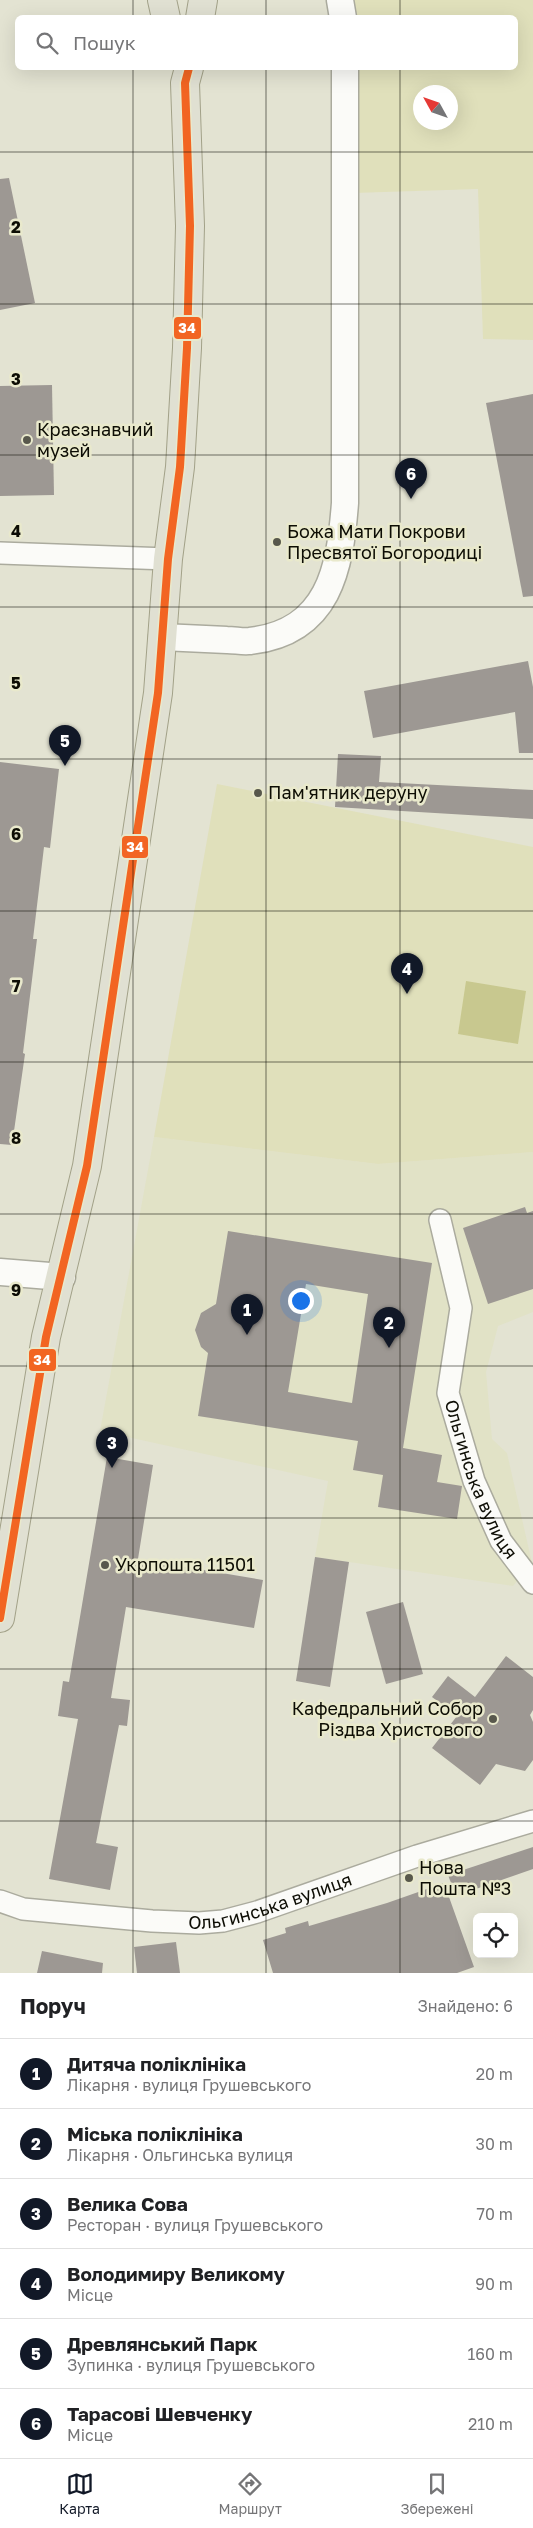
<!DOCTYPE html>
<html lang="uk">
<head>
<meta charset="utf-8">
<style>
	:root { --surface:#fff; --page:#f6f6f6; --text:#202124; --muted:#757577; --line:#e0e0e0; --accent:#111827 }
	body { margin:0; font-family:"Golos Text",sans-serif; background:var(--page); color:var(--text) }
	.controls { position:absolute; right:15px; bottom:15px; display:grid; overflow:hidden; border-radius:8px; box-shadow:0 5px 20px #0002 }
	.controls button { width:45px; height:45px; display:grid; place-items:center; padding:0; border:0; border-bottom:1px solid var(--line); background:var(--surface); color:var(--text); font:25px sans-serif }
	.compass { position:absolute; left:413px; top:85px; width:45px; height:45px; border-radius:50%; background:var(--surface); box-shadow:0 5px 20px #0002; rotate:310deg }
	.you { position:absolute; left:300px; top:1300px; width:18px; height:18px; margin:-12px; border:4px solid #fff; border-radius:50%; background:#1a73e8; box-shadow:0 0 0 8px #1a73e833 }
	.badge { display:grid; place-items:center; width:32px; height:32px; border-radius:50%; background:var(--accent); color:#fff; font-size:16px; font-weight:700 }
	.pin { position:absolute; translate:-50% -41px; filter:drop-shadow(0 1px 2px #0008) }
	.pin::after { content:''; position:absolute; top:26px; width:18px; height:15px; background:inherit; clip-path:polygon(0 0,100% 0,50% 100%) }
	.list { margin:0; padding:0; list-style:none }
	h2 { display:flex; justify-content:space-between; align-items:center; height:65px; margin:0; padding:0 20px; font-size:21px }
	h2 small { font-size:16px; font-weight:400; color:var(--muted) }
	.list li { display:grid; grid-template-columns:32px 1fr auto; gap:15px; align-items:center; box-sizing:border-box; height:70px; padding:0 20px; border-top:1px solid var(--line) }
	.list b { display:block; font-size:19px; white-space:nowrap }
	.list p { margin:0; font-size:16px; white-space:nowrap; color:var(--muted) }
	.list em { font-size:16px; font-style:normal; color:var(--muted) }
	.icon { flex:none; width:28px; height:28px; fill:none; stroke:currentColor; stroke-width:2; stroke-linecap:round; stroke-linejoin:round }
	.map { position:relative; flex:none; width:533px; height:1973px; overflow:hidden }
	.search { position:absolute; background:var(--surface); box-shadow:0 5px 20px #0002; left:15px; right:15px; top:15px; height:55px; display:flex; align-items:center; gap:12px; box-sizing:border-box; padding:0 18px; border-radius:8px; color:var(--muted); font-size:19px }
	.sheet { height:485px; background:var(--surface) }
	nav { display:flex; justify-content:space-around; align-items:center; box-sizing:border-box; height:70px; border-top:1px solid var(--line); background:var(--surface); font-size:14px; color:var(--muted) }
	nav a { display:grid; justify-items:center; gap:2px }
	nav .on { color:var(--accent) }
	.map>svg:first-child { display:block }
	.built { fill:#e1e2c6 }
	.green { fill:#e0e0bb; fill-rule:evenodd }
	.water { fill:#c8c88f }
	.building { fill:#9d9893; fill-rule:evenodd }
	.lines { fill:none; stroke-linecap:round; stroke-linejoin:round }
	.minor-casing { stroke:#abab9e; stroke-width:24 }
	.tertiary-casing { stroke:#abab9e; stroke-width:29 }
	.trunk-casing { stroke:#a2a188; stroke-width:30 }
	.minor { stroke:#fbfbf8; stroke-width:21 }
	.tertiary { stroke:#fbfbf8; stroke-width:26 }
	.trunk { stroke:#e0e0d2; stroke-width:28 }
	.bus-1-casing { stroke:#e9e9cc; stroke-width:11 }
	.bus-1 { stroke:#f26522; stroke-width:8 }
	.grid { fill:none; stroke:#0d0d04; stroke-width:1; stroke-opacity:0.55 }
	.poi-dot { fill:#58584c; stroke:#e9e9cc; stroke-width:2 }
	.labels { text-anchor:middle; stroke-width:5; stroke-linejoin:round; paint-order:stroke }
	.poi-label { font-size:18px; fill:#0d0d04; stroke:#e9e9cc; text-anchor:start }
	.street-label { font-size:18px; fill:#0d0d04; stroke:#e9e9cc }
	.grid-label { font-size:16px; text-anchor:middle; font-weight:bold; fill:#0d0d04; stroke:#e9e9cc; stroke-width:5; stroke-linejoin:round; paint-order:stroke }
	.line-badge { stroke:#e9e9cc; stroke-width:2 }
	.badge-label { font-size:14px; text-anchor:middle; font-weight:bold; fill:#fff }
</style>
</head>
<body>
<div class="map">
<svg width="533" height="1973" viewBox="0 0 533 1973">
	<rect width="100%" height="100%" fill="#e3e3d2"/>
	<path class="built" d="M154,1137l224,27 155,-12v160l-35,14 -12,46 6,67 15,14 25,110 -19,23 -198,-29 13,-76 -228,-50z"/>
	<g class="green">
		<path d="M349,0h184v340l-50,-1 -5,-150 -125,4 -2,-125h165v-50l-166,-1zM420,92h30v30h-30z"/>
		<path d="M217,784l316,63v305l-155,12 -224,-27z"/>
	</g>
	<path class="water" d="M466,981l60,10 -8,53 -60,-10z"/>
	<g class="building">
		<path d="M9,178l26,125 -35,7v-131z"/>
		<path d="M52,385l2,110 -54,1v-110z"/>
		<path d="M533,394v202l-10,1 -37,-194z"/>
		<path d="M528,661l5,26v66h-14l-4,-41 -142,26 -9,-47z"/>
		<path d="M338,754l43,2 -2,26 154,8v29l-198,-12z"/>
		<path d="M0,762l59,7 -9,79 -6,-1 -11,92h4l-14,114 2,1 -13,91 -12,-1z"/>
		<path d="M525,1207l2,6 6,-2v78l-45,15 -25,-76z"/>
		<path d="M228,1231l204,32 -29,185 39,7 -5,27 25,4 -5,33 -79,-12 5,-32 -30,-5 5,-29 -160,-25 10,-63 -7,-6 -6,-17 6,-17 15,-9zM306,1284l62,10 -16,109 -64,-11z"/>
		<path d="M107,1457l46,8 -15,94 125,21 -9,48 -128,-21 -15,91 19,2 -3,26 -8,-1 -23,118 22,4 -8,43 -61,-11 29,-160 -20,-3 5,-35 6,1z"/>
		<path d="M315,1557l34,5 -19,125 -34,-6z"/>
		<path d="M403,1602l20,72 -37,10 -20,-72z"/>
		<path d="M506,1656l27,21v33l-3,5 3,7v38l-8,11 -29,-7 -16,21 -48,-37 25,-32 -25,-19 16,-21 27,21z"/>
		<path d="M533,1847v22l-77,27 -8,-21z"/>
		<path d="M444,1883l30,84 -17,6h-184l-10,-33 23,-7 -1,-5 23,-7 1,5 78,-23z"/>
		<path d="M176,1942l4,31h-43l-3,-26z"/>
		<path d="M42,1951l61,12 -1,10h-65z"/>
	</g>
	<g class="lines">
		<defs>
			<g id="minor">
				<path d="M0,553l168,6"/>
				<path id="s1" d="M440,1220l21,88 -13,85 26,88 27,60 32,42"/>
				<path id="s2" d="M0,1901l23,8 129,12 47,2 24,-2 34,-9 160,-56 116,-35"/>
			</g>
			<g id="tertiary">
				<path d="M340,0l3,18"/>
				<path d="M162,637c22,1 44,2 65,3 8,0 16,2 23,1 79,-9 90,-72 95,-138v-435"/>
				<path d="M0,1272l62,5"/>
			</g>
			<g id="trunk">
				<path d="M162,0l4,18"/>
				<path d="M200,18l3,-18"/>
				<path d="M0,1618l46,-281 41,-171 71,-473 10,-134 12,-92 7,-119 3,-122 -5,-143 4,-15"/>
			</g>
		</defs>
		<use href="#minor" class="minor-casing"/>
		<use href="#tertiary" class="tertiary-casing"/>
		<use href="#trunk" class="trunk-casing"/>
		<use href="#minor" class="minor"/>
		<use href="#tertiary" class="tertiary"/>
		<use href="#trunk" class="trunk"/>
		<defs>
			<path id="bus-1" d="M0,1618l46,-281 41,-171 71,-473 10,-134 12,-92 7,-119 3,-122 -5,-143 4,-15"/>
		</defs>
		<use href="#bus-1" class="bus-1-casing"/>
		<use href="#bus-1" class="bus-1"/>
	</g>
	<path class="grid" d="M133,0v18M266,0v18M400,0v18M133,68v1905M266,68v1905M400,68v1905M0,152h533M0,304h533M0,455h533M0,607h533M0,759h533M0,911h533M0,1062h533M0,1214h533M0,1366h533M0,1518h533M0,1669h533M0,1821h533"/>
	<g class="poi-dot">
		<circle cx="27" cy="440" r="5"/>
		<circle cx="277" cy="542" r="5"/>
		<circle cx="258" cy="793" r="5"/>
		<circle cx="105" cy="1565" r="5"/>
		<circle cx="493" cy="1719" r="5"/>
		<circle cx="409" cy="1878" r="5"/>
	</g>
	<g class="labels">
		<g class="poi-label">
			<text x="37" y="436">Краєзнавчий<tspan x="37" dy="21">музей</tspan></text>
			<text x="287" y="538">Божа Мати Покрови<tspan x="287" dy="21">Пресвятої Богородиці</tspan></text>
			<text x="268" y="799">Пам'ятник деруну</text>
			<text x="115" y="1571">Укрпошта 11501</text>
			<text x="483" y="1715" text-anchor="end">Кафедральний Собор<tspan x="483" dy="21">Різдва Христового</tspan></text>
			<text x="419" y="1874">Нова<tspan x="419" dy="21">Пошта №3</tspan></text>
		</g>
		<g class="street-label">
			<text dy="6" stroke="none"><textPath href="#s1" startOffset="269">Ольгинська вулиця</textPath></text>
			<text dy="6" stroke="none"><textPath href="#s2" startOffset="275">Ольгинська вулиця</textPath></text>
		</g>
	</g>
	<g class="grid-label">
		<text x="16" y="233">2</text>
		<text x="16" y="385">3</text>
		<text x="16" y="537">4</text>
		<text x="16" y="689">5</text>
		<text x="16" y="840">6</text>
		<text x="16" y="992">7</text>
		<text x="16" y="1144">8</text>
		<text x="16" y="1296">9</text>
	</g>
	<g class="line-badge">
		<rect x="173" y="316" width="29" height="24" rx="5" fill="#f26522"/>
		<rect x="121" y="835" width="28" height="24" rx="5" fill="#f26522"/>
		<rect x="28" y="1348" width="29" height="24" rx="5" fill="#f26522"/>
	</g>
	<g class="badge-label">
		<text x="187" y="333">34</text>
		<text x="135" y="852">34</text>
		<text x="42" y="1365">34</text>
	</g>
</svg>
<div class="controls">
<button><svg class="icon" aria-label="locate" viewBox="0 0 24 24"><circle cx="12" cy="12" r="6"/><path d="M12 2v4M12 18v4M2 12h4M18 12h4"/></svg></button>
</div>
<svg class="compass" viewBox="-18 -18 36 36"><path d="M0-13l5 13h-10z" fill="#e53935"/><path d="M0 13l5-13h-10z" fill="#757577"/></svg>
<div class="you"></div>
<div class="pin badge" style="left:247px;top:1335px">1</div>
<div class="pin badge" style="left:389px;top:1348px">2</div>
<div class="pin badge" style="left:112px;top:1468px">3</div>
<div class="pin badge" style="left:407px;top:994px">4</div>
<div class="pin badge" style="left:65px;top:766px">5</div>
<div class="pin badge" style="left:411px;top:499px">6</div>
<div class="search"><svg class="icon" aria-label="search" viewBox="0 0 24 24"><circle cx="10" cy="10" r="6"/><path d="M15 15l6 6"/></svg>Пошук</div>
</div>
<section class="sheet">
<h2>Поруч<small>Знайдено: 6</small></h2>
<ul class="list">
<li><span class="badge">1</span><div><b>Дитяча поліклініка</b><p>Лікарня · вулиця Грушевського</p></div><em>20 m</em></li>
<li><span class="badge">2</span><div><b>Міська поліклініка</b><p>Лікарня · Ольгинська вулиця</p></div><em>30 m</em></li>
<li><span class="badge">3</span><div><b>Велика Сова</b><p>Ресторан · вулиця Грушевського</p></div><em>70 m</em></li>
<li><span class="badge">4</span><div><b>Володимиру Великому</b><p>Місце</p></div><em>90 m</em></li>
<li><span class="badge">5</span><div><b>Древлянський Парк</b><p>Зупинка · вулиця Грушевського</p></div><em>160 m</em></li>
<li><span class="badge">6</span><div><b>Тарасові Шевченку</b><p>Місце</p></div><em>210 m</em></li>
</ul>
</section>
<nav>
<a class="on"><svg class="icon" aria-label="map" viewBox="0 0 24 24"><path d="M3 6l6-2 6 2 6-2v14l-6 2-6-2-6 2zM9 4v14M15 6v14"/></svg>Карта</a>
<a><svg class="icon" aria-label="directions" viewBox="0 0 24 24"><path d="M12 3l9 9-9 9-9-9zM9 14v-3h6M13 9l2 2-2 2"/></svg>Маршрут</a>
<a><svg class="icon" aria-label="saved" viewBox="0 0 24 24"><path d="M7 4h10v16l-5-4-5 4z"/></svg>Збережені</a>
</nav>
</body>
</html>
